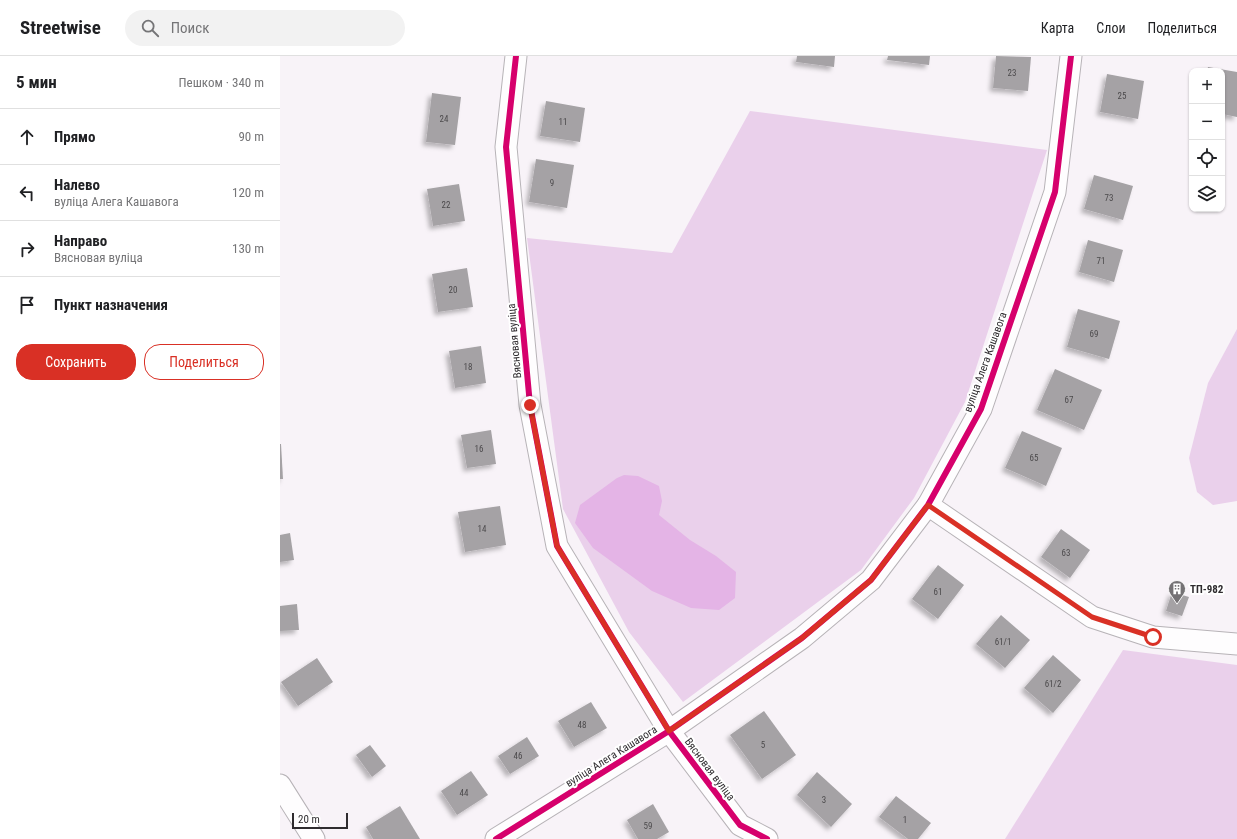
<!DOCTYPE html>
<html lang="ru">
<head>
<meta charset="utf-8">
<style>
	:root { --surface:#fff; --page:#f2f2f2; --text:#202124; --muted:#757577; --line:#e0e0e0; --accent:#d93025 }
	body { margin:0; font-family:"Roboto Condensed",sans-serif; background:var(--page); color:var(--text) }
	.controls { position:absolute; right:12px; top:12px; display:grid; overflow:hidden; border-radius:8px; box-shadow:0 1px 3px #0004 }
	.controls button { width:36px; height:36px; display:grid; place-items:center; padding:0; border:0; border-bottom:1px solid var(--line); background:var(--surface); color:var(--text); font:20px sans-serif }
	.scale { position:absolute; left:12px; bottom:10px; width:56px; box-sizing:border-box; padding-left:4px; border:2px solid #2f2c2f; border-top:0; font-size:11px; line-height:14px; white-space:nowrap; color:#2f2c2f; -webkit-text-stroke:3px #fff; paint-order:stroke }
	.stop { position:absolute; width:12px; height:12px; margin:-9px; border:3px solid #d93025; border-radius:50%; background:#fff }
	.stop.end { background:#d93025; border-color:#fff; box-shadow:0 1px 4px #0008 }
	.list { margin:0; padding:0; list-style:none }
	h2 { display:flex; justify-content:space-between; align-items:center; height:52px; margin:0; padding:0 16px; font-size:17px }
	h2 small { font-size:13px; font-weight:400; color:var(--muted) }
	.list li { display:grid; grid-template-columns:26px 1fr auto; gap:12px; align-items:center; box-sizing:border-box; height:56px; padding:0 16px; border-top:1px solid var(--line) }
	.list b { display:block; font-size:15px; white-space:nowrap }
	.list p { margin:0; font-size:13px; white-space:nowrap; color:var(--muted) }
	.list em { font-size:13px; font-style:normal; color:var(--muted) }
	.actions { display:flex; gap:8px; padding:12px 16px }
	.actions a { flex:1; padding:9px 0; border:1px solid var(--accent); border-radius:16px; text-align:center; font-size:14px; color:var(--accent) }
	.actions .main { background:var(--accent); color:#fff }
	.icon { flex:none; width:22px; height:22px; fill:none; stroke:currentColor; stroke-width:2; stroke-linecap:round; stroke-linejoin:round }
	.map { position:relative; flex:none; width:957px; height:783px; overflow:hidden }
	header { display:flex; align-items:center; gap:24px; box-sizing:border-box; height:56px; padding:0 20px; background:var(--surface); border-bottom:1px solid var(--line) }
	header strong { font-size:19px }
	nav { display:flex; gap:22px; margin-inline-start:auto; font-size:14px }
	.search { width:280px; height:36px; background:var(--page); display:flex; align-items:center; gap:10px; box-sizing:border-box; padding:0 14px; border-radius:22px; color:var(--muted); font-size:15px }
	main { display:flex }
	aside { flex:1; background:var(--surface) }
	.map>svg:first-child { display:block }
	.green { fill:#ead0eb }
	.water { fill:#e4b4e6 }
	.building { fill:#a5a2a5; filter:url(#shadow) }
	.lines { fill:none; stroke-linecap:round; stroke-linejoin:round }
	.street-casing { stroke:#b7b3b7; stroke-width:23 }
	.street { stroke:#fefdfe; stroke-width:21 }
	.cycleway-casing { stroke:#fff; stroke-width:8 }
	.cycleway { stroke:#d6006c; stroke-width:6 }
	.route { stroke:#d93025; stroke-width:5 }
	.labels { text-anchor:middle; stroke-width:4; stroke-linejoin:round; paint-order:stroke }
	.number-label { font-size:9px; fill:#4c4a4c }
	.street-label { font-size:11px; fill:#2f2c2f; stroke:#fff }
	.poi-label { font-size:11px; font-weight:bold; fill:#2f2c2f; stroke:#fff; text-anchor:start }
</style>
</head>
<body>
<header>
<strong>Streetwise</strong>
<div class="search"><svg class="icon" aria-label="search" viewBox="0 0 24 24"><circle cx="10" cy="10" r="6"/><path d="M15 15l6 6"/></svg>Поиск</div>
<nav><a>Карта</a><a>Слои</a><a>Поделиться</a></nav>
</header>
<main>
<aside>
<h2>5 мин<small>Пешком · 340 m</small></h2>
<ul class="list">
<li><svg class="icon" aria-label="ahead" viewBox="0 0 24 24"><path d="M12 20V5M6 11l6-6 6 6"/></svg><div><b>Прямо</b></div><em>90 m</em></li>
<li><svg class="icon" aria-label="left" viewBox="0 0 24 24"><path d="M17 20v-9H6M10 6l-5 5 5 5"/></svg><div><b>Налево</b><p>вуліца Алега Кашавога</p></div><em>120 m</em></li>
<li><svg class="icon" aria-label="right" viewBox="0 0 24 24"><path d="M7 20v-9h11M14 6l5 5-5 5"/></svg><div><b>Направо</b><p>Вясновая вуліца</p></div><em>130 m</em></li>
<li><svg class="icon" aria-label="arrive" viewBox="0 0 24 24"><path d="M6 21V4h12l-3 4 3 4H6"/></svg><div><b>Пункт назначения</b></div></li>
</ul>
<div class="actions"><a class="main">Сохранить</a><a>Поделиться</a></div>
</aside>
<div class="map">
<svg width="957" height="783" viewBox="0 0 957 783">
	<defs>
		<filter id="shadow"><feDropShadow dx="-3.5" dy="3.5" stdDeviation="2" flood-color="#0004"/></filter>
	</defs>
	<rect width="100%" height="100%" fill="#f8f3f8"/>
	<g class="green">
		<path d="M470,55l297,39 -82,252 -51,96 -53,72 -178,132 -54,-70 -66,-123 -36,-271 145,15z"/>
		<path d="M957,273v172l-24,4 -16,-13 -8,-34 19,-75z"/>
		<path d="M843,594l114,15v174h-232z"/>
	</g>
	<path class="water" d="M344,419l14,1 21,10 3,15 -3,14 31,25 26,16 20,16 -1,26 -16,12 -28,-2 -39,-17 -59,-43 -18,-25 5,-18 37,-27z"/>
	<g class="building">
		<path d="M517,0h38l-1,11 -38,-5z"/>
		<path d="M608,0h42l-1,9 -42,-5z"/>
		<path d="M716,0l35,1 -3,34 -35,-3z"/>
		<path d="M928,11l29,5v45l-15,-3v-43h-15z"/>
		<path d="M827,18l37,7 -6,38 -38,-7z"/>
		<path d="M152,37l29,4 -6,48 -29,-3z"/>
		<path d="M266,45l39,7 -5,34 -40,-6z"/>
		<path d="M256,103l38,6 -7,43 -38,-6z"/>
		<path d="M814,119l39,11 -10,34 -39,-11z"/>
		<path d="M179,128l6,37 -32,5 -6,-37z"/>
		<path d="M808,184l35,10 -9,32 -35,-10z"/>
		<path d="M187,212l6,39 -35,5 -6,-38z"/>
		<path d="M798,253l42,12 -11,38 -42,-12z"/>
		<path d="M201,290l5,37 -31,5 -6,-37z"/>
		<path d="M775,313l47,21 -18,40 -47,-20z"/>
		<path d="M211,374l5,34 -29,4 -6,-33z"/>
		<path d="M742,375l40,17 -16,38 -41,-18z"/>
		<path d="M0,388h1l2,35h-3z"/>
		<path d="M220,450l6,39 -41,7 -7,-40z"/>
		<path d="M781,473l29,21 -20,28 -29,-21z"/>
		<path d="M10,477l4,27 -14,2v-27z"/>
		<path d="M658,509l26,20 -26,34 -26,-20z"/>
		<path d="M892,536l17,5 -7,19 -16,-5z"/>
		<path d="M17,548l2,26 -19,1v-25z"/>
		<path d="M721,559l29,25 -25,28 -29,-24z"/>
		<path d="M773,599l28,25 -28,33 -29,-25z"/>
		<path d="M37,602l16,24 -35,24 -17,-24z"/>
		<path d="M311,646l16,26 -33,19 -16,-26z"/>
		<path d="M484,655l32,44 -34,24 -32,-44z"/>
		<path d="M247,681l12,19 -29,18 -12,-18z"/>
		<path d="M90,689l16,21 -14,11 -16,-22z"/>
		<path d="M191,715l17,24 -31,20 -16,-24z"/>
		<path d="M537,716l35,32 -21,23 -34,-32z"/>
		<path d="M616,740l35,27 -13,16h-10l-29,-22z"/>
		<path d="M373,748l16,28 -12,7h-19l-11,-19z"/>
		<path d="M120,750l20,33h-47l-7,-12z"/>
	</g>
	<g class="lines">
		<defs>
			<g id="street">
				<path d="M236,0l-10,91 24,258 27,141 112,185 71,94 27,14"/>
				<path d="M648,449l164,112 61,20 84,7"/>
				<path d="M0,729l34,54"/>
				<path d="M216,783l173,-108 133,-93 69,-58 57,-75 53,-96 74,-217 16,-136"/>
			</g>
		</defs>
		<use href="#street" class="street-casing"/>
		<use href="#street" class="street"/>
		<defs>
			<g id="cycleway">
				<path d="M236,0l-10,91 24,258 27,141 112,185 71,94 27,14"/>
				<path d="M216,783l173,-108 133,-93 69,-58 57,-75 53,-96 74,-217 16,-136"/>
			</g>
		</defs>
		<use href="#cycleway" class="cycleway-casing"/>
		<use href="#cycleway" class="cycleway"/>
	</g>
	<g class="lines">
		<path class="route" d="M250,349l27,141 112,185 133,-93 69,-58 57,-75 164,112 61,20"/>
	</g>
	<defs>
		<symbol id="building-pin" viewBox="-11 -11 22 30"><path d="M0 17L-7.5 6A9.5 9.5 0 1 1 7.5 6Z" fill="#757275" stroke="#fff"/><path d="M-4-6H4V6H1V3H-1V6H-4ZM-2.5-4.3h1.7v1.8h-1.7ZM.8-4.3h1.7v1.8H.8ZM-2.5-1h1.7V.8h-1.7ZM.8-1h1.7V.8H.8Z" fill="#fff"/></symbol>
	</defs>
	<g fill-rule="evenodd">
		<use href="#building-pin" x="887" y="523" width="20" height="27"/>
	</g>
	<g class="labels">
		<g class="number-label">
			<text x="732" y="20">23</text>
			<text x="842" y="43">25</text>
			<text x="164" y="66">24</text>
			<text x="283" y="69">11</text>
			<text x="272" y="130">9</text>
			<text x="829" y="145">73</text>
			<text x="166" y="152">22</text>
			<text x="821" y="208">71</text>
			<text x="173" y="237">20</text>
			<text x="814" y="281">69</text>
			<text x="188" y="314">18</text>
			<text x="789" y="347">67</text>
			<text x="199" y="396">16</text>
			<text x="754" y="405">65</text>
			<text x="202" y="476">14</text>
			<text x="786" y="500">63</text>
			<text x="658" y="539">61</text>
			<text x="723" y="589">61/1</text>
			<text x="773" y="631">61/2</text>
			<text x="302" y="672">48</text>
			<text x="483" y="692">5</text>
			<text x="238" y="703">46</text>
			<text x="184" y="740">44</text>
			<text x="544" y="747">3</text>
			<text x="625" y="767">1</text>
			<text x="368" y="773">59</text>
		</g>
		<g class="street-label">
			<text transform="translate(234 285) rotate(-95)" y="4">Вясновая вуліца</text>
			<text transform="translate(705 306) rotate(-70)" y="4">вуліца Алега Кашавога</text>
			<text transform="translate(331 700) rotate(-32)" y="4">вуліца Алега Кашавога</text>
			<text transform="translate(430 713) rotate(53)" y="4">Вясновая вуліца</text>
		</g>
		<g class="poi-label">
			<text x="910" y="537">ТП-982</text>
		</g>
	</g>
</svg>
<div class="controls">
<button>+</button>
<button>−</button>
<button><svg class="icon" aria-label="locate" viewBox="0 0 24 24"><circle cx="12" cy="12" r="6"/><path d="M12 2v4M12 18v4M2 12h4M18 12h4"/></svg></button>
<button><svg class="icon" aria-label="layers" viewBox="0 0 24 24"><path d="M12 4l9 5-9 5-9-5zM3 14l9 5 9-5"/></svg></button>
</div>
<div class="scale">20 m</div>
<div class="stop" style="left:873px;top:581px"></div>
<div class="stop end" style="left:250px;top:349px"></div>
</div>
</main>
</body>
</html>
